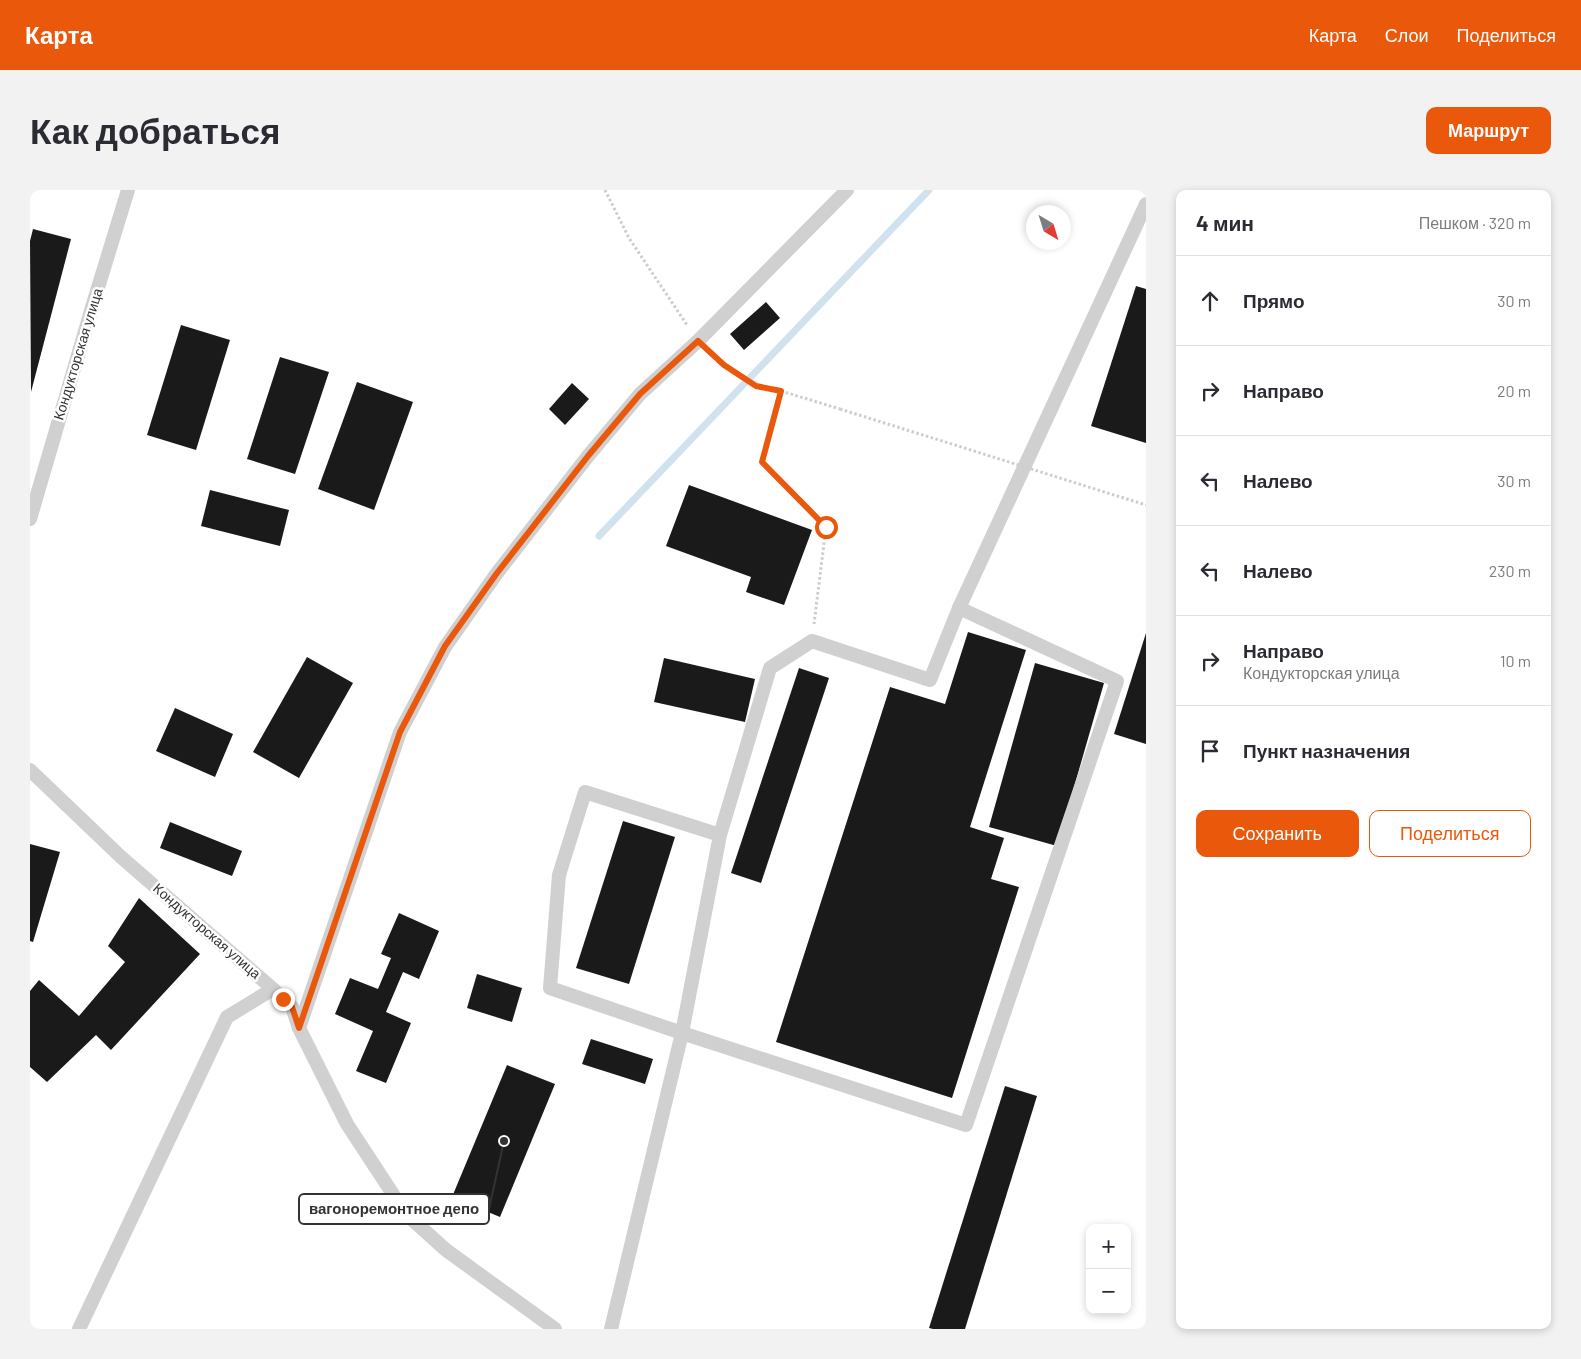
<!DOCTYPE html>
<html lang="ru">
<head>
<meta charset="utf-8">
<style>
	:root { --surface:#fff; --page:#f2f2f3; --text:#2b2b33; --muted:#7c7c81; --line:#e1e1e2; --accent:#ea580c }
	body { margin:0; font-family:Barlow,sans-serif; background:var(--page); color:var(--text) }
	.controls { position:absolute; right:15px; bottom:15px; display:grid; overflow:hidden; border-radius:10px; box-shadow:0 2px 8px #0003 }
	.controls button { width:45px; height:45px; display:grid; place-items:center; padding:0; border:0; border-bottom:1px solid var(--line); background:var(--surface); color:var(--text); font:25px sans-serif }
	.compass { position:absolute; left:996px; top:15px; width:45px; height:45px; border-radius:50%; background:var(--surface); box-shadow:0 2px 8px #0003; rotate:142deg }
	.stop { position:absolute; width:15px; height:15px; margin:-11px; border:4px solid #ea580c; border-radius:50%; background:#fff }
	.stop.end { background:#ea580c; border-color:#fff; box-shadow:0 1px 5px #0008 }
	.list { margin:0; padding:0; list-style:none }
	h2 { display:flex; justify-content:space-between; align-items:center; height:65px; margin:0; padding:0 20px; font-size:21px }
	h2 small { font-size:16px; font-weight:400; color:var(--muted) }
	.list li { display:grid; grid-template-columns:32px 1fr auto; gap:15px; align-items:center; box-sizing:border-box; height:90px; padding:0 20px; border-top:1px solid var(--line) }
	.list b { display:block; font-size:19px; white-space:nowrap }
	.list p { margin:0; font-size:16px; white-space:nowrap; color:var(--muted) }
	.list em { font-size:16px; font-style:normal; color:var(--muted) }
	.actions { display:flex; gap:10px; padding:15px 20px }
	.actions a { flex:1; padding:11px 0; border:1px solid var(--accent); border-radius:10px; text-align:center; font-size:18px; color:var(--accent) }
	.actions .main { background:var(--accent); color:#fff }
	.icon { flex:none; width:28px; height:28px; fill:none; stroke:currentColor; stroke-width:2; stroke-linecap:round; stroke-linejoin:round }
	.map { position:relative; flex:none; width:1116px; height:1139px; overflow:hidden; border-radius:10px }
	header { display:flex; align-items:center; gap:30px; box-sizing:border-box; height:70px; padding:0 25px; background:var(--accent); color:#fff }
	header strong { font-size:24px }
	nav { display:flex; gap:28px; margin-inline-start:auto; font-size:18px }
	.intro { display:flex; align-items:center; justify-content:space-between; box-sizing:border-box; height:120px; padding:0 30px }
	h1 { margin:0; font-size:35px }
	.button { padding:12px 22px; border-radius:10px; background:var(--accent); color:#fff; font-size:18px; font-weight:700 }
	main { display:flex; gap:30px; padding:0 30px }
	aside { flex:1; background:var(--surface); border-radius:10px; box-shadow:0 2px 8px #0003 }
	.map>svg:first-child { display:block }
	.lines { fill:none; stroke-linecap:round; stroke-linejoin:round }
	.stream { stroke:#cfe2ee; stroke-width:7 }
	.building { fill:#1a1a1a }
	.path { stroke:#cdcdcd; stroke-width:3; stroke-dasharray:2.5 2.5; stroke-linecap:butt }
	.service { stroke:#d0d0d0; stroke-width:14 }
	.path-bridge { stroke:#cdcdcd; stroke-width:3; stroke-dasharray:2.5 2.5; stroke-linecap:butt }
	.route { stroke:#ea580c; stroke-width:6 }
	.labels { text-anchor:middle; stroke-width:5; stroke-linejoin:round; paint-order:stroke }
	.street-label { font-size:14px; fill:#333; stroke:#fff }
	.leader { fill:none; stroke:#333; stroke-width:2 }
	.callout-dot { fill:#333; stroke:#fff; stroke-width:2 }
	.callout { fill:#fff; stroke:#333; stroke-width:2 }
	.callout-label { font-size:15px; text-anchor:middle; font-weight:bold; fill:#333 }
</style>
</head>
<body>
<header>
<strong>Карта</strong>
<nav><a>Карта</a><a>Слои</a><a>Поделиться</a></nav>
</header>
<div class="intro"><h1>Как добраться</h1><a class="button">Маршрут</a></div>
<main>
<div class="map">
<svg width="1116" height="1139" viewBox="0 0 1116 1139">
	<rect width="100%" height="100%" fill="#fff"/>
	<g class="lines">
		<path class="stream" d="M569,346l330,-346"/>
	</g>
	<g class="building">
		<path d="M3,39l38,10 -40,153 -1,-151z"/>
		<path d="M1106,96l10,3v154l-55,-17z"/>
		<path d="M736,112l14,16 -36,32 -14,-16z"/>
		<path d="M151,135l49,15 -34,110 -49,-15z"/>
		<path d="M250,167l49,15 -34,102 -48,-15z"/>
		<path d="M327,192l56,20 -39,108 -56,-21z"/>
		<path d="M542,193l17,16 -24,26 -16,-16z"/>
		<path d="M659,295l123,45 -28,75 -38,-13 5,-15 -85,-31z"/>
		<path d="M180,300l79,20 -9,36 -79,-20z"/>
		<path d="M938,442l58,18 -56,177 34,11 -13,41 28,8 -67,211 -176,-56 114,-355 55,17z"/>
		<path d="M1116,443v111l-32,-10z"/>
		<path d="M277,467l46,26 -54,95 -46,-26z"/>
		<path d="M634,468l91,21 -10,43 -91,-20z"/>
		<path d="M1005,473l69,20 -47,163 -68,-19z"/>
		<path d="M769,478l30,10 -68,205 -30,-10z"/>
		<path d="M145,518l58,26 -18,43 -59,-26z"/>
		<path d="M593,631l52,16 -46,147 -53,-16z"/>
		<path d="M140,632l72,29 -10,25 -72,-28z"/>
		<path d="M0,654l30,8 -27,90 -3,-1z"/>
		<path d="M109,708l61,56 -89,96 -15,-15 -49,47 -17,-15v-76l9,-11 40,36 46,-54 -17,-16z"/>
		<path d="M369,723l40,18 -20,48 -16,-7 -17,40 25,11 -25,60 -30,-12 17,-40 -38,-17 15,-36 28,11 13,-31 -10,-4z"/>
		<path d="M447,784l45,14 -10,34 -45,-14z"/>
		<path d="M561,849l62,20 -8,25 -63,-20z"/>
		<path d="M477,875l48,19 -55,133 -48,-20z"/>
		<path d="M975,896l32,10 -72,233h-32l-4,-1z"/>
	</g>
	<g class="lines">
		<g class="path">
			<path d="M575,0l24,48 58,87"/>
			<path d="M682,164l13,11 31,21 25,5 59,18"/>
			<path d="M751,201l-19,70 64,66 -12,97"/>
		</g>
		<g class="service">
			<path d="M0,329l63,-215 35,-114"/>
			<path d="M929,418l187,-404"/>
			<path d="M0,580l91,87 152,132 19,18 7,21 48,96 59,90 40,36 109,79"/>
			<path d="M269,838l101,-296 45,-85 52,-74 91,-117 52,-62 58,-53 149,-151"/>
			<path d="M49,1139l148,-312 46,-28"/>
			<path d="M581,1139l71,-296 38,-198 50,-167 42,-27 118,39 29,-72 158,73 -151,444 -284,-92 -132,-45 9,-113 26,-83 135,43"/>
		</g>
		<path class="path-bridge" d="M810,219l306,96"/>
	</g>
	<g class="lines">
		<path class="route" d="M253,809l9,8 7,21 101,-296 45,-86 52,-73 91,-117 52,-62 58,-53 26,24 32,21 25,5 -19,71 64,65"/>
	</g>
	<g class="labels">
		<g class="street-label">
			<text transform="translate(48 164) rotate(-73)" y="5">Кондукторская улица</text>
			<text transform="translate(177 741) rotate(41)" y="5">Кондукторская улица</text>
		</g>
	</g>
	<path class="leader" d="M474 951L459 1019"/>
	<circle class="callout-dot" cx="474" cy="951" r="5"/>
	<rect class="callout" x="269" y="1004" width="190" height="30" rx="5"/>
	<g class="callout-label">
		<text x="364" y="1024">вагоноремонтное депо</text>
	</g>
</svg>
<div class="controls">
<button>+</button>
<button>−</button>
</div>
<svg class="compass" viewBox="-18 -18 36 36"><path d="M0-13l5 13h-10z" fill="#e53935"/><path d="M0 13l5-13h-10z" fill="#7c7c81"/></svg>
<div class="stop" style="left:796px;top:337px"></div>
<div class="stop end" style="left:253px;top:809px"></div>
</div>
<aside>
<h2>4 мин<small>Пешком · 320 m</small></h2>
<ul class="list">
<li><svg class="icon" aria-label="ahead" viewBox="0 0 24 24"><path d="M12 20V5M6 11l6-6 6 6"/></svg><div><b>Прямо</b></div><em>30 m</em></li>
<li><svg class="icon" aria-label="right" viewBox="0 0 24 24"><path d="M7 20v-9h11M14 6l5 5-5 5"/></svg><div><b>Направо</b></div><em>20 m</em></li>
<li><svg class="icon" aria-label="left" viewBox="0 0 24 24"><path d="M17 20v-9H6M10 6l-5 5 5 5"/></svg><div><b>Налево</b></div><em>30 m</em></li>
<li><svg class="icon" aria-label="left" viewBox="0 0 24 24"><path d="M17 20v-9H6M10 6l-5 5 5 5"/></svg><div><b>Налево</b></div><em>230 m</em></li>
<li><svg class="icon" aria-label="right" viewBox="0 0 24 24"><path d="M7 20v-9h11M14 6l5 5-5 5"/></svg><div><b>Направо</b><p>Кондукторская улица</p></div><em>10 m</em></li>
<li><svg class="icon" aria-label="arrive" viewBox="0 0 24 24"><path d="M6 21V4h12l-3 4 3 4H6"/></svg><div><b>Пункт назначения</b></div></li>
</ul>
<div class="actions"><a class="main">Сохранить</a><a>Поделиться</a></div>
</aside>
</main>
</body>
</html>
